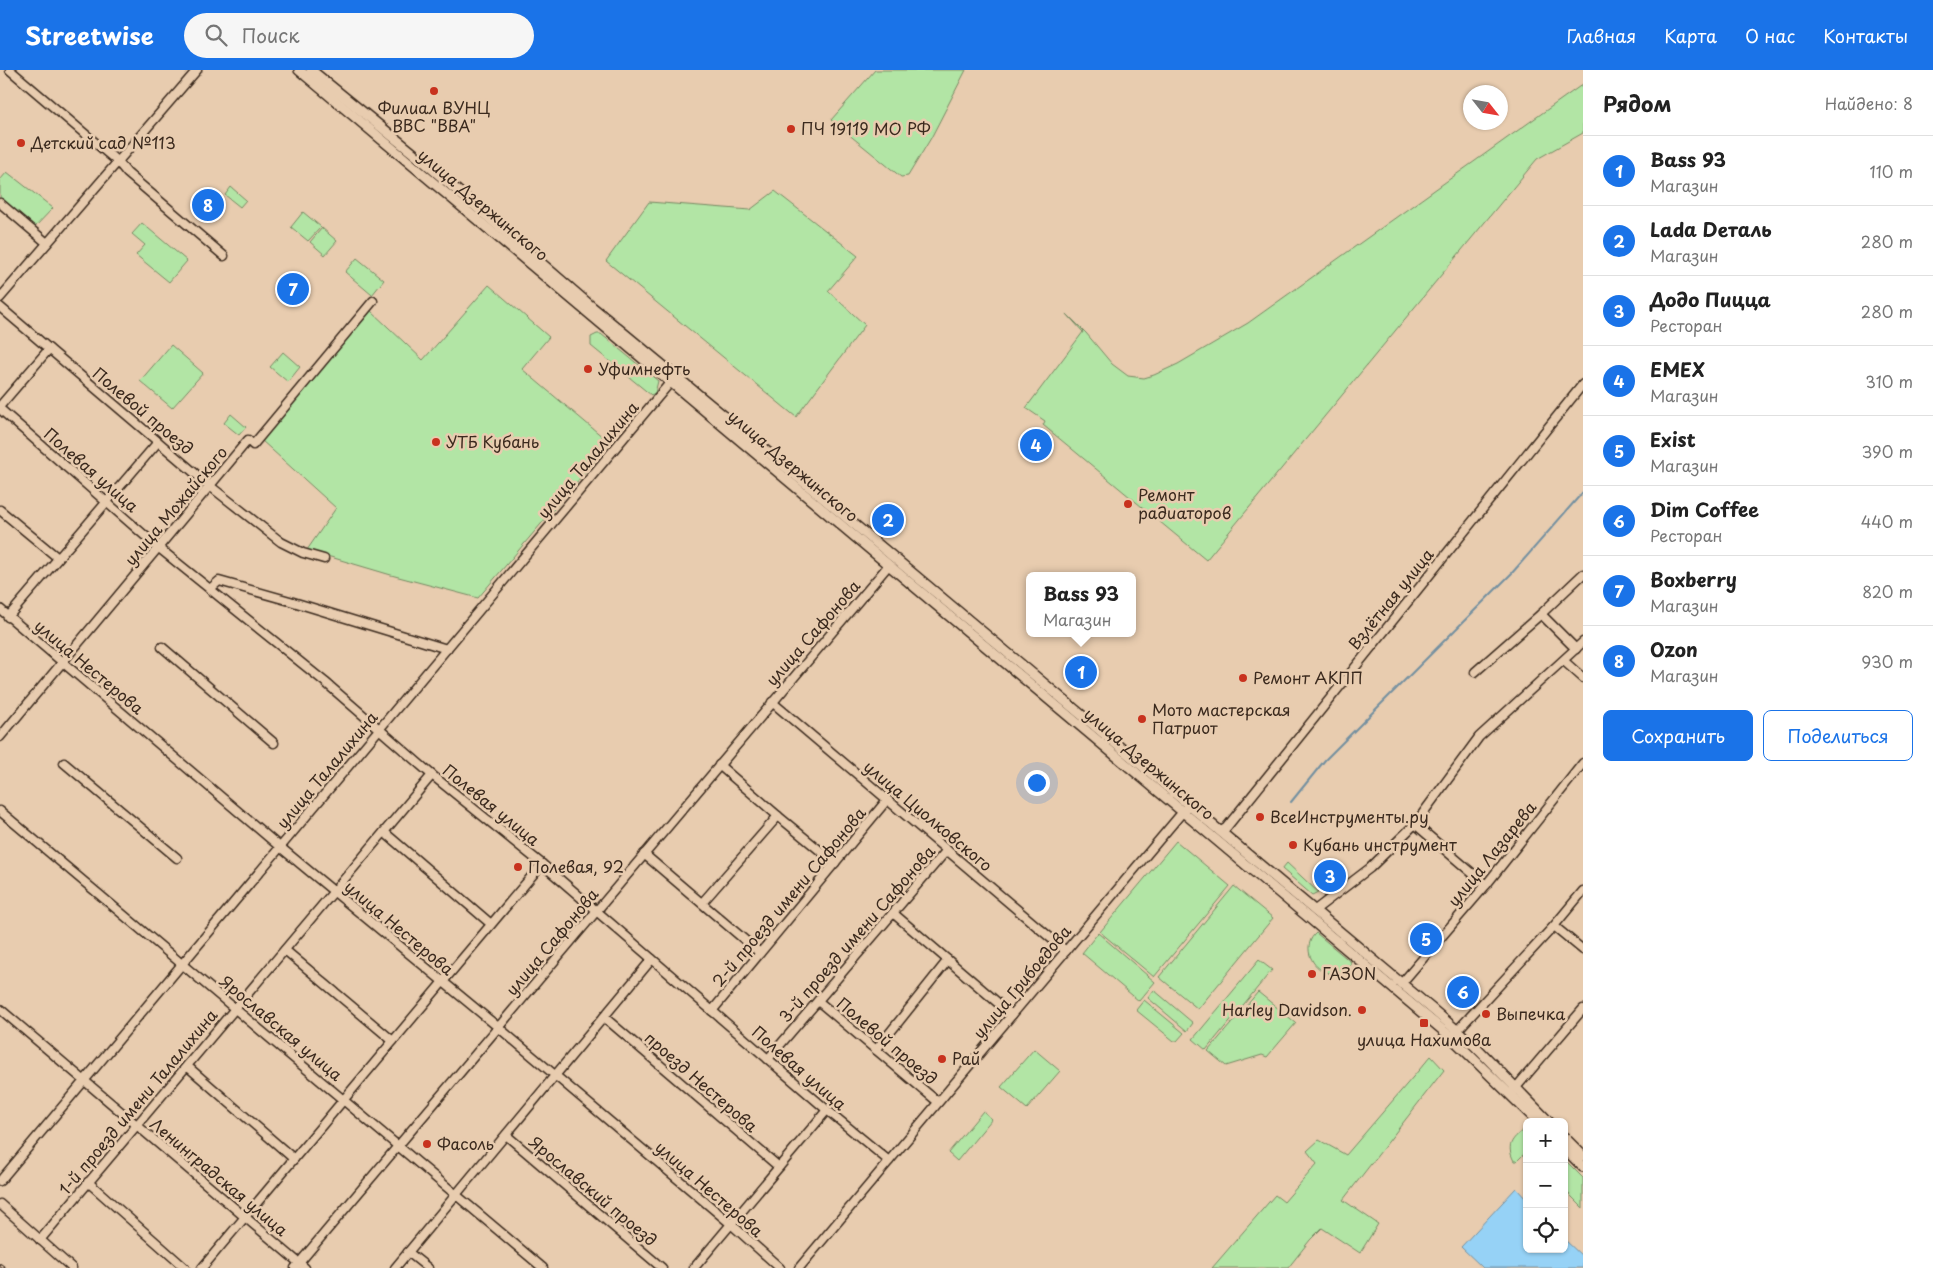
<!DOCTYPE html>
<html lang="ru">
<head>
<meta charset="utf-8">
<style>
	:root { --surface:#fff; --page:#f6f6f6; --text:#222; --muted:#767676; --line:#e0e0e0; --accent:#1a73e8 }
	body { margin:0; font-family:"Playpen Sans",sans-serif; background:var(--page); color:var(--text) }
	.controls { position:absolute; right:15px; bottom:15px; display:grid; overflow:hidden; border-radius:8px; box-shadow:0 1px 4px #0004 }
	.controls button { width:45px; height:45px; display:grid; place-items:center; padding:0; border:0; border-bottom:1px solid var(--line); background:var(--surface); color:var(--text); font:25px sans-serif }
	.compass { position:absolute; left:1463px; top:15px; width:45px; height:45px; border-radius:50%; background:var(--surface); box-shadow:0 1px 4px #0004; rotate:121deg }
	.you { position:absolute; left:1036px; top:712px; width:18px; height:18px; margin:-12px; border:4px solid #fff; border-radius:50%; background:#1a73e8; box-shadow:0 0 0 8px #1a73e833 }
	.badge { display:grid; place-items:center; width:32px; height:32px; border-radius:50%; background:var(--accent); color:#fff; font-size:16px; font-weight:700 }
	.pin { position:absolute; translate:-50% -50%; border:2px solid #fff; box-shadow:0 1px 5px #0006 }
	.popup { position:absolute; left:1026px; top:502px; width:110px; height:65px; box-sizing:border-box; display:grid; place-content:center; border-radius:8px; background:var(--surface); filter:drop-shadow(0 1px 4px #0005); font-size:16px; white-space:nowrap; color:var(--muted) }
	.popup b { font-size:19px; color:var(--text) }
	.popup::after { content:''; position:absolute; left:50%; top:100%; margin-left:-10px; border:10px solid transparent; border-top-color:var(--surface) }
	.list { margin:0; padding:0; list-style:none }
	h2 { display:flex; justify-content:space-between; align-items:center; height:65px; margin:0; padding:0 20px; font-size:21px }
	h2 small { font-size:16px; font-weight:400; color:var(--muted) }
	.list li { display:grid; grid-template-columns:32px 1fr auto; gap:15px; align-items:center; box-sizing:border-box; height:70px; padding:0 20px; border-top:1px solid var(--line) }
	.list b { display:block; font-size:19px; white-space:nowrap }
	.list p { margin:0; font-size:16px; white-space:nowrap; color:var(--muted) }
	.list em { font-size:16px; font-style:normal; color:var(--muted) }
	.actions { display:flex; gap:10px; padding:15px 20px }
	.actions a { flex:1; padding:11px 0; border:1px solid var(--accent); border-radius:8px; text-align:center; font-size:18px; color:var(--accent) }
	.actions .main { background:var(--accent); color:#fff }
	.icon { flex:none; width:28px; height:28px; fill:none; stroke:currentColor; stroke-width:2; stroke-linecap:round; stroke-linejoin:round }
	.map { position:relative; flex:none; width:1583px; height:1198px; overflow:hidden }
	header { display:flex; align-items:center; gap:30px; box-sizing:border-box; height:70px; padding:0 25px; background:var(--accent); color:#fff }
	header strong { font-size:24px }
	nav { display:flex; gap:28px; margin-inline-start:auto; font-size:18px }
	.search { width:350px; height:45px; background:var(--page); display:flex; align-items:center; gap:12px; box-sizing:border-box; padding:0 18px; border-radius:28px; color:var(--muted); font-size:19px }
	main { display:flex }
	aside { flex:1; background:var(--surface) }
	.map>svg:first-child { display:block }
	.green { fill:#b2e5a5; stroke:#768862 }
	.water { fill:#96d2f6; stroke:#728fa0 }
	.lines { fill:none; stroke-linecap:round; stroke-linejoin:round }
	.stream { stroke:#728fa0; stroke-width:2 }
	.minor-casing { stroke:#3b2a1e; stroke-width:11 }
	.major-casing { stroke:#3b2a1e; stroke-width:12 }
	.minor { stroke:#e8ccaf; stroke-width:8 }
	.major { stroke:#e8ccaf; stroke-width:9 }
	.rail-casing { stroke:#3b2a1e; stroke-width:4 }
	.rail { stroke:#e8ccaf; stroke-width:2; stroke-dasharray:5.5; stroke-linecap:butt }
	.poi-dot { fill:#c8321e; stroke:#e8ccaf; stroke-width:2 }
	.labels { text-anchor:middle; stroke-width:5; stroke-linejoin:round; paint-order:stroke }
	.poi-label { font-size:16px; fill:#3b2a1e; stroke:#e8ccaf; text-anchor:start }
	.street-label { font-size:16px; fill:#3b2a1e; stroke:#e8ccaf }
</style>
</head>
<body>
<header>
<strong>Streetwise</strong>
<div class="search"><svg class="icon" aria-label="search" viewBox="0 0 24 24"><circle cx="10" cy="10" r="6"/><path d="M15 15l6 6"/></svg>Поиск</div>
<nav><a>Главная</a><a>Карта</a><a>О нас</a><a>Контакты</a></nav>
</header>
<main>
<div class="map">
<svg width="1583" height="1198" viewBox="0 0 1583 1198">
	<rect width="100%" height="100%" fill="#e8ccaf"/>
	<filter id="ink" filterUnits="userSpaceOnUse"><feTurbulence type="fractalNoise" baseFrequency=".02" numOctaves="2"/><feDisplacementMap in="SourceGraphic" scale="10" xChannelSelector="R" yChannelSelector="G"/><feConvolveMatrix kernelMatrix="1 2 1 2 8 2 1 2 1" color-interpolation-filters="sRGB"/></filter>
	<g filter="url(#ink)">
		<g class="green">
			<path d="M875,0h91l-35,68 -23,38 -7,1 -70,-57z"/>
			<path d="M1583,14v49l-46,26 -331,401 -163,-135 2,-4 -19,-13 57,-76 -17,-19 20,20 26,31 16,12 16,2 10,-3 24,-11 70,-41z"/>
			<path d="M7,102l46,36 -19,20 -34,-28v-20z"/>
			<path d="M231,117l15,13 -6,7 -15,-12z"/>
			<path d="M775,121l83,65 -30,35 37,34 -69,92 -190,-156 43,-59 101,8z"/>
			<path d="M303,142l18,15 -13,14 -17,-14z"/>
			<path d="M142,153l45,38 -18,21 -33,-27 9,-10 -13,-11z"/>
			<path d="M322,158l15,13 -12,14 -15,-13z"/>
			<path d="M357,188l27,22 -12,15 -27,-23z"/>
			<path d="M489,215l60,52 -27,32 88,74 -132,155 -87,-23 -84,-25 29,-42 -75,-68 110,-129 52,49z"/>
			<path d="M597,264h4l57,47 -3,12 -4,2 -60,-49v-9z"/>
			<path d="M171,275l32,28 -31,35 -32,-27z"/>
			<path d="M283,282l17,15 -12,15 -18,-15z"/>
			<path d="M231,344l15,13 -7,8 -15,-12z"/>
			<path d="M1176,771l54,45 -76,91 -54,-45z"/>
			<path d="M1287,793l31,29 -6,3 -30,-26z"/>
			<path d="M1234,816l39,32 -75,91 -39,-32z"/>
			<path d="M1098,863l57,49 -16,19 -57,-48z"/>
			<path d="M1316,863l35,29 -3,9c-7,1 -16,4 -23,1 -16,-7 -22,-28 -9,-39z"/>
			<path d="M1259,890l13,10 -66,80 -13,-11z"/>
			<path d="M1154,920l39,33 -6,8 -39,-33z"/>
			<path d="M1258,922l38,31 -29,34 -5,-2 -36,11 -18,-15z"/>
			<path d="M1144,930l40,33 -7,8h-3l-38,-31z"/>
			<path d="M1034,979l26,22 -33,38 -26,-22z"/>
			<path d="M1431,986l13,14 -101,130 35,24 -18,29 -38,-25 -12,12 -22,28h-76l63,-73 9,7 33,-38 -10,-13 12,-11 27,15z"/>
			<path d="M983,1041l9,8 -35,42 -9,-8z"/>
			<path d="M1527,1057v24l-10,10h-3c-9,-17 -1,-23 13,-34z"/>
			<path d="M1564,1089l19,19v30l-19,-19z"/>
		</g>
		<path class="water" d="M1516,1118l11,12v49h37v-10l19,18v11h-100l-22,-21z"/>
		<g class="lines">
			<path class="stream" d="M1291,732l34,-42 187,-187 71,-81"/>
			<defs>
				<g id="minor">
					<path d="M10,0l108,92 9,11 97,83"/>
					<path d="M0,133l47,40"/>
					<path d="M0,228l197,-228"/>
					<path d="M0,237l210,179 71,56 22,11 21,6"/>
					<path d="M0,336l49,-57"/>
					<path d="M0,339l159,139 166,134 107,93 110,89 285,246 62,51"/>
					<path d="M0,440l58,48"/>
					<path d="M210,519l9,-8 71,20 157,48"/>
					<path d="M0,539l280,238 218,180 233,197 49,44"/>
					<path d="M1541,544l35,35"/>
					<path d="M8,547l150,-175"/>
					<path d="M162,577l112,96"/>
					<path d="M1564,591l19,17"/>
					<path d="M1475,602l66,-58 42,-40"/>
					<path d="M772,632l294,249"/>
					<path d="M0,667l248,-297 5,5 120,-144"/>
					<path d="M64,693l113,95"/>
					<path d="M719,695l59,51 57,47"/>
					<path d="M0,741l543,457"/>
					<path d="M1415,754l71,61"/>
					<path d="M1221,761l5,-3 357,-444"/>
					<path d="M384,762l107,92"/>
					<path d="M644,784l116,99"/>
					<path d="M702,833l76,-87"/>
					<path d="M1315,840l55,-42 45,-44 64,-87 104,-95"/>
					<path d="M893,843l119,102"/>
					<path d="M1554,856l29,24"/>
					<path d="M285,880l108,91"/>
					<path d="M1401,914l85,-99 97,-122"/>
					<path d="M818,931l120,101"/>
					<path d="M0,939l305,259"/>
					<path d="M712,941l175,-211"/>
					<path d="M604,947l175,150"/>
					<path d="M1454,964l100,-108 29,-35"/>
					<path d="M876,980l72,-90"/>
					<path d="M768,989l179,-209"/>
					<path d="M187,996l107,93"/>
					<path d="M1513,1021l70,-82"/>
					<path d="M506,1065l156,133"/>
					<path d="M0,1111l674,-803"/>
					<path d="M88,1112l97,86"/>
					<path d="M0,1134l72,64"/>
					<path d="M40,1170l392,-465"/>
					<path d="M408,1182l20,16"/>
					<path d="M202,1198l340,-404"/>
					<path d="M295,1198l593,-702"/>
					<path d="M395,1198l257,-309"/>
					<path d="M694,1198l133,-158"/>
					<path d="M799,1198l387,-460"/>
				</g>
				<g id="major">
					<path d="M299,0l1152,967 87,85"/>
					<path d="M311,0l118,96 163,141 213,176 627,526 43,37 74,76"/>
					<path d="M1564,1067l19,19"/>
					<path d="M1564,1078l19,19"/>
				</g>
			</defs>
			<use href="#minor" class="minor-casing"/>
			<use href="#major" class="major-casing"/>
			<use href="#minor" class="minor"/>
			<use href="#major" class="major"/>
			<defs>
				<path id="rail" d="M0,1195l4,3"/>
			</defs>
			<use href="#rail" class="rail-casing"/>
			<use href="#rail" class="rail"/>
		</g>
	</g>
	<g class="poi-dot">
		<circle cx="434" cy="21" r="5"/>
		<circle cx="791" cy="59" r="5"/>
		<circle cx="21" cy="73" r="5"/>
		<circle cx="588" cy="299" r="5"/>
		<circle cx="436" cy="372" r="5"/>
		<circle cx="1128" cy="434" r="5"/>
		<circle cx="1243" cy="608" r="5"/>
		<circle cx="1142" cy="649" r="5"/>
		<circle cx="1260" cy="747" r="5"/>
		<circle cx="1293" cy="775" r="5"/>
		<circle cx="518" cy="797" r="5"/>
		<circle cx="1312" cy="904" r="5"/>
		<circle cx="1362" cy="940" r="5"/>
		<circle cx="1486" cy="944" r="5"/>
		<rect x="1419" y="948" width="10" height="10" rx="2.5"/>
		<circle cx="942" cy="989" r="5"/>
		<circle cx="427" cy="1074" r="5"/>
	</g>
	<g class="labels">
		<g class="poi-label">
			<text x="434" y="44" text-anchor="middle">Филиал ВУНЦ<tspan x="434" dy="18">ВВС "ВВА"</tspan></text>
			<text x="801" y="65">ПЧ 19119 МО РФ</text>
			<text x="31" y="79">Детский сад №113</text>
			<text x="598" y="305">Уфимнефть</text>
			<text x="446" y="378">УТБ Кубань</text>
			<text x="1138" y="431">Ремонт<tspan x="1138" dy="18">радиаторов</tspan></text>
			<text x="1253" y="614">Ремонт АКПП</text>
			<text x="1152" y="646">Мото мастерская<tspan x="1152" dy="18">Патриот</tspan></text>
			<text x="1270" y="753">ВсеИнструменты.ру</text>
			<text x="1303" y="781">Кубань инструмент</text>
			<text x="528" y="803">Полевая, 92</text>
			<text x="1322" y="910">ГАЗON</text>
			<text x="1352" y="946" text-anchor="end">Harley Davidson.</text>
			<text x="1496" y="950">Выпечка</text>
			<text x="1424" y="976" text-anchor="middle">улица Нахимова</text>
			<text x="952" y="995">Рай</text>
			<text x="437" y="1080">Фасоль</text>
		</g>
		<g class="street-label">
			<text transform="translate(483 135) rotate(40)" y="6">улица Дзержинского</text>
			<text transform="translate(143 341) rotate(40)" y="6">Полевой проезд</text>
			<text transform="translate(588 390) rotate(-50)" y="6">улица Талалихина</text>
			<text transform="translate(793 396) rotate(40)" y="6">улица Дзержинского</text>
			<text transform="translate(91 400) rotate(41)" y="6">Полевая улица</text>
			<text transform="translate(176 436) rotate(-50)" y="6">улица Можайского</text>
			<text transform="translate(1391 529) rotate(-51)" y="6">Взлётная улица</text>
			<text transform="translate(813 563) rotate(-49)" y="6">улица Сафонова</text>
			<text transform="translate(89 597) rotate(40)" y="6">улица Нестерова</text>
			<text transform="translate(1149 694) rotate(40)" y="6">улица Дзержинского</text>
			<text transform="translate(327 700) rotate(-50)" y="6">улица Талалихина</text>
			<text transform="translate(491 735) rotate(39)" y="6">Полевая улица</text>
			<text transform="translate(928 746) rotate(40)" y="6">улица Циолковского</text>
			<text transform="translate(1492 784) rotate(-51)" y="6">улица Лазарева</text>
			<text transform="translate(789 827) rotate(-50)" y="6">2-й проезд имени Сафонова</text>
			<text transform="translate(399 858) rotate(40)" y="6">улица Нестерова</text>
			<text transform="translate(857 864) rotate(-49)" y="6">3-й проезд имени Сафонова</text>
			<text transform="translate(552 872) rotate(-50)" y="6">улица Сафонова</text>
			<text transform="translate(1022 912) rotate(-50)" y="6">улица Грибоедова</text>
			<text transform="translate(281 958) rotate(40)" y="6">Ярославская улица</text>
			<text transform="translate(887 971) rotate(40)" y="6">Полевой проезд</text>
			<text transform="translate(799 998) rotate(41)" y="6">Полевая улица</text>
			<text transform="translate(701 1012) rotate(41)" y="6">проезд Нестерова</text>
			<text transform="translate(138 1032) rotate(-50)" y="6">1-й проезд имени Талалихина</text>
			<text transform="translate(219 1107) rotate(40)" y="6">Ленинградская улица</text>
			<text transform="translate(709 1119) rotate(41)" y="6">улица Нестерова</text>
			<text transform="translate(593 1121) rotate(40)" y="6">Ярославский проезд</text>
		</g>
	</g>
</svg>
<div class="controls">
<button>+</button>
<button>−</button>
<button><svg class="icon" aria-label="locate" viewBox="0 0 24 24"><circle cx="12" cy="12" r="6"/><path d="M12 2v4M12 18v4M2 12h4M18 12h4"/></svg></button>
</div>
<svg class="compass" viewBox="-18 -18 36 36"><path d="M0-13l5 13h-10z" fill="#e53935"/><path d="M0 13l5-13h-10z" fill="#767676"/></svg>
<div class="you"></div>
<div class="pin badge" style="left:1081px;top:602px">1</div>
<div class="popup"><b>Bass 93</b>Магазин</div>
<div class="pin badge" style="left:888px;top:450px">2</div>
<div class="pin badge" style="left:1330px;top:806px">3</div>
<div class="pin badge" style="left:1036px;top:375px">4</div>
<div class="pin badge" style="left:1426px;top:869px">5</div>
<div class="pin badge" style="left:1463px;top:922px">6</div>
<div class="pin badge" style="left:293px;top:219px">7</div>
<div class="pin badge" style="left:208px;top:135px">8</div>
</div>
<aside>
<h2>Рядом<small>Найдено: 8</small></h2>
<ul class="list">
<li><span class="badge">1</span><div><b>Bass 93</b><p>Магазин</p></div><em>110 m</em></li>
<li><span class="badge">2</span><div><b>Lada Dеталь</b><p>Магазин</p></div><em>280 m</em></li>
<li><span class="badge">3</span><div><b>Додо Пицца</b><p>Ресторан</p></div><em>280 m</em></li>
<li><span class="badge">4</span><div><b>EMEX</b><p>Магазин</p></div><em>310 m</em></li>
<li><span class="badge">5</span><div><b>Exist</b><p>Магазин</p></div><em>390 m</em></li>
<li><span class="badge">6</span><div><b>Dim Coffee</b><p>Ресторан</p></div><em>440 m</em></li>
<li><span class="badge">7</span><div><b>Boxberry</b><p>Магазин</p></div><em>820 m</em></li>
<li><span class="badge">8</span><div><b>Ozon</b><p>Магазин</p></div><em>930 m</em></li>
</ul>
<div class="actions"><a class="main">Сохранить</a><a>Поделиться</a></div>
</aside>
</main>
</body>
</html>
